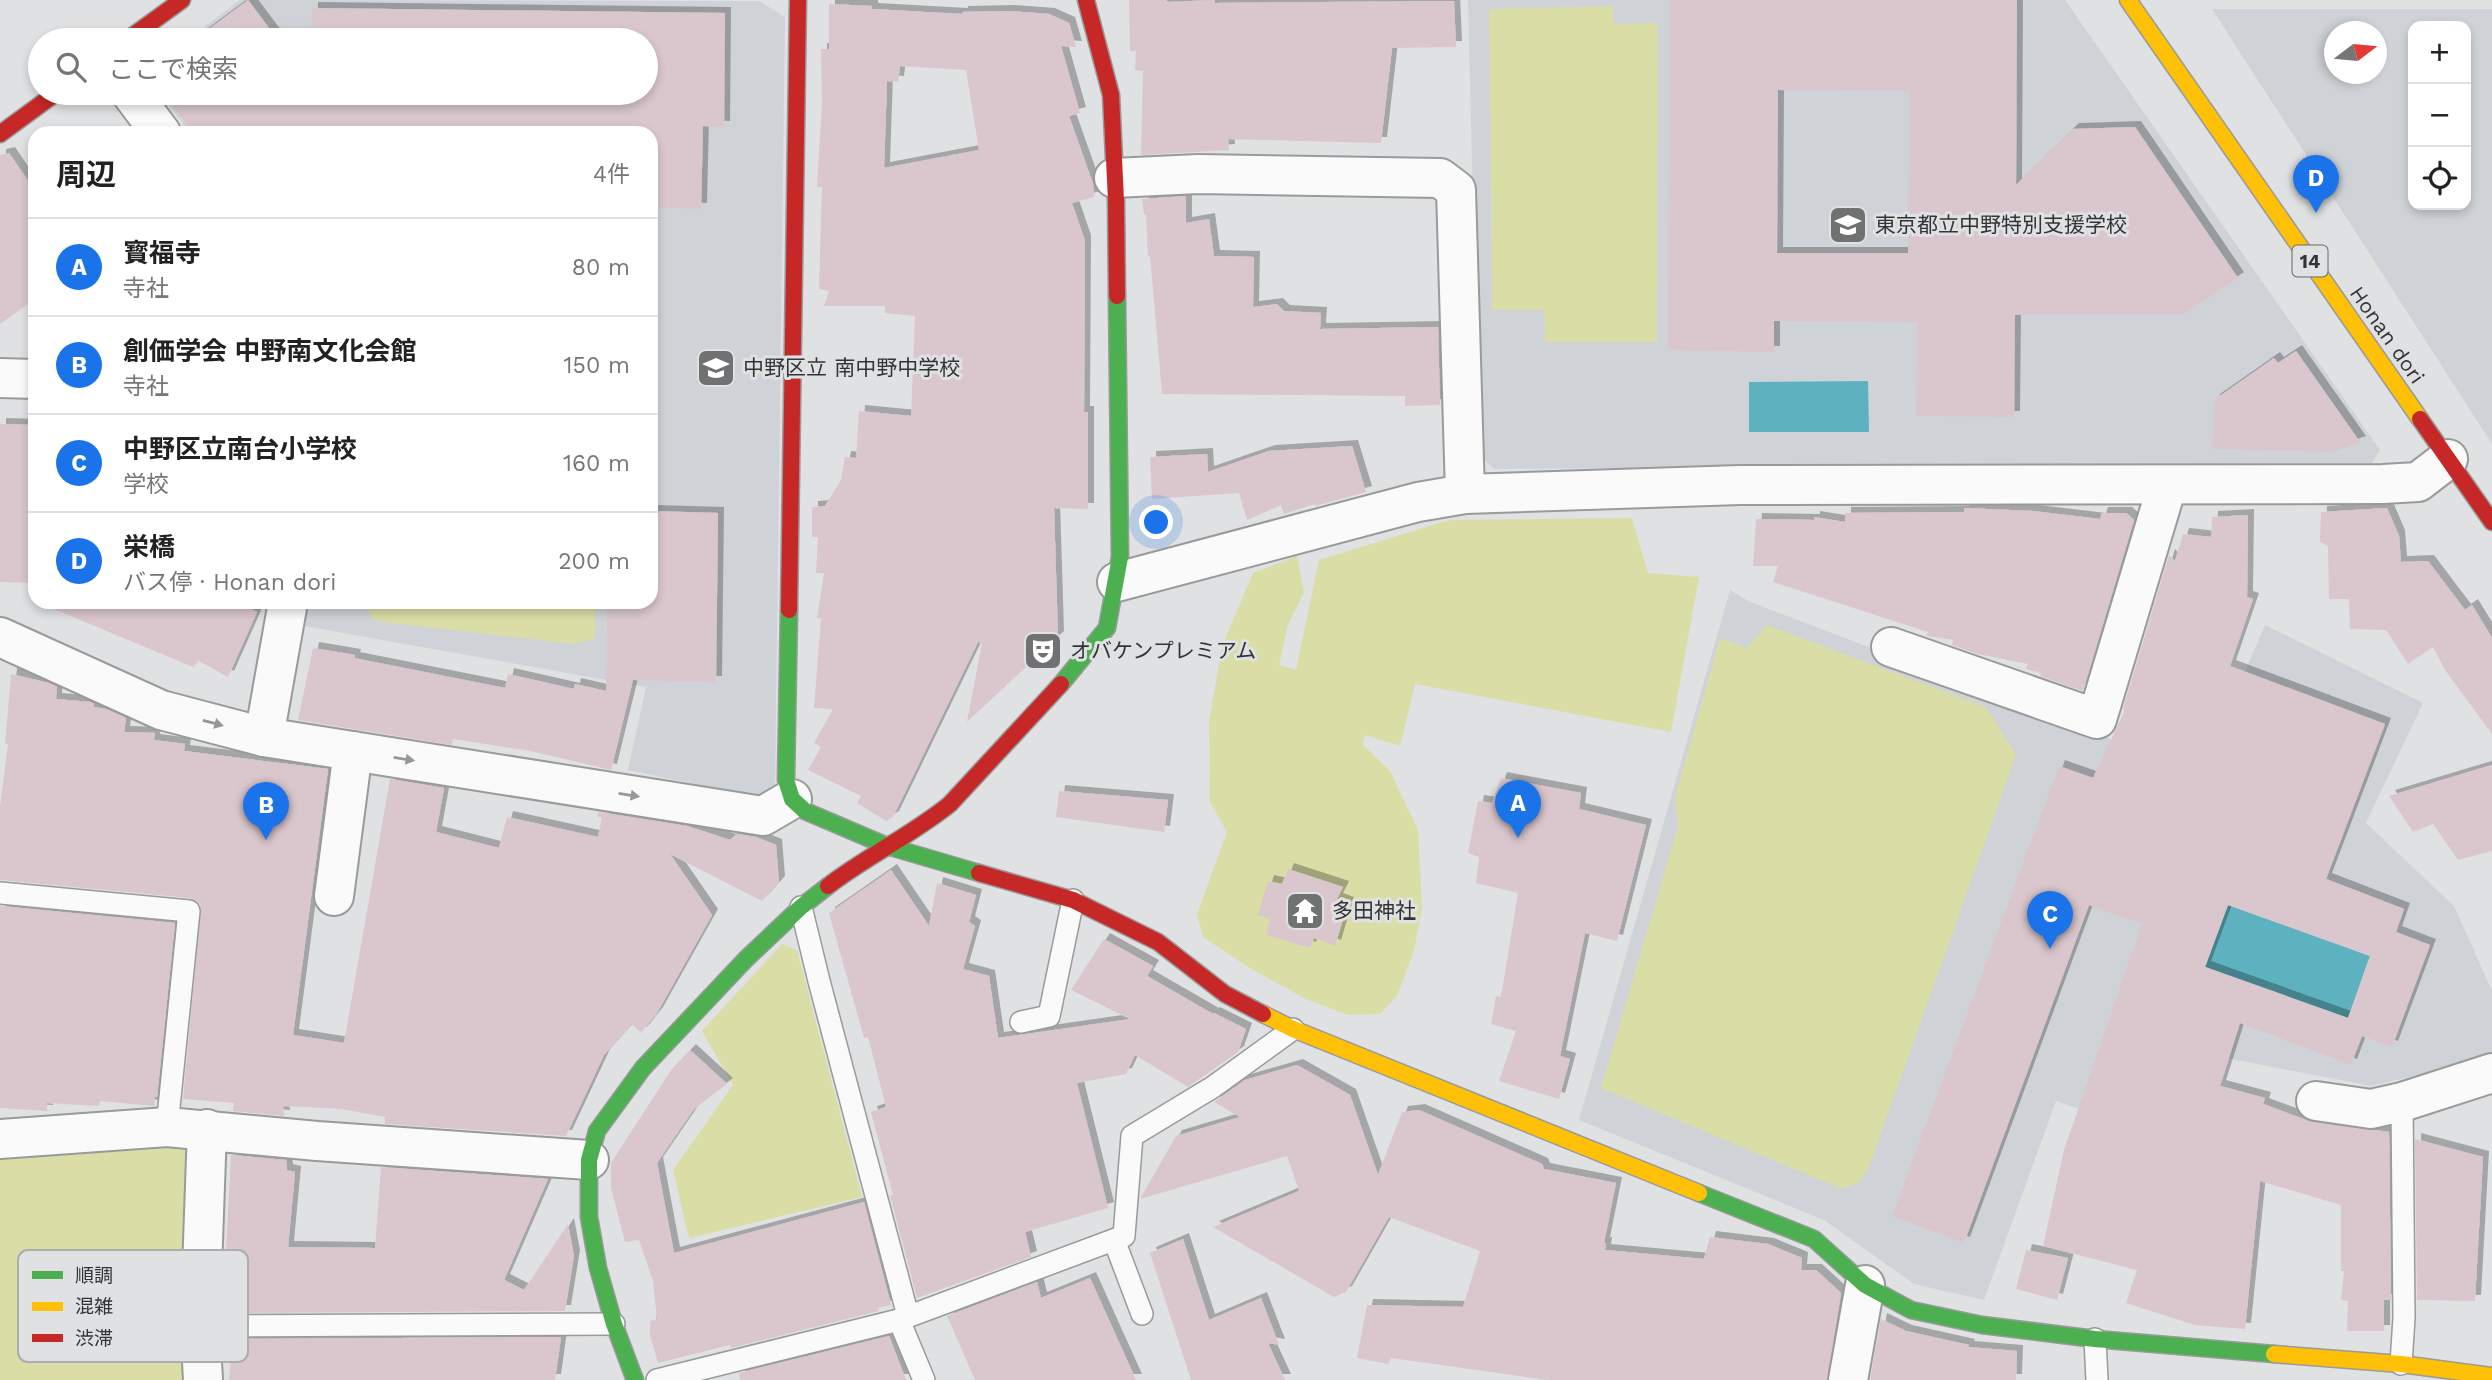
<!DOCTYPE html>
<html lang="ja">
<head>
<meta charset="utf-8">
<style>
	:root { --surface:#fff; --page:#f6f6f6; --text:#222; --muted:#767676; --line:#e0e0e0; --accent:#1a73e8 }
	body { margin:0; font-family:"Work Sans","Noto Sans JP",sans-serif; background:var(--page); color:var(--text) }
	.controls { position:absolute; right:21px; top:21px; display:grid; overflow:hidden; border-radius:14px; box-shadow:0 4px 10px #0003 }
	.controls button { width:63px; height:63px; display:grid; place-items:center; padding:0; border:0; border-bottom:2px solid var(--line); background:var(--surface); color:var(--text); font:35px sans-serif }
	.compass { position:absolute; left:2324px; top:21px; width:63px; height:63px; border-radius:50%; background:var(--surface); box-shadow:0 4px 10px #0003; rotate:74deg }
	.you { position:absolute; left:1157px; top:523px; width:24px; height:24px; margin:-18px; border:5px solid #fff; border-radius:50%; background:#1a73e8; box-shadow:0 0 0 10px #1a73e833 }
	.badge { display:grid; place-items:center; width:46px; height:46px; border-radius:50%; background:var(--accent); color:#fff; font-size:23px; font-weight:700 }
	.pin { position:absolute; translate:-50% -58px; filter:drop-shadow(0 2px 4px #0008) }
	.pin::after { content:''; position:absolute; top:37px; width:24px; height:21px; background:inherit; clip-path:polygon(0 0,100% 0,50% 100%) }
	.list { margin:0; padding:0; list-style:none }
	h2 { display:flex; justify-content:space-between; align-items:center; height:91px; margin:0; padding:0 28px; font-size:30px }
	h2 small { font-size:23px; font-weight:400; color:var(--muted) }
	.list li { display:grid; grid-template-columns:46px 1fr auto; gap:21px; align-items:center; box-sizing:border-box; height:98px; padding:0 28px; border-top:2px solid var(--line) }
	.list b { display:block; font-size:26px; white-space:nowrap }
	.list p { margin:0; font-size:23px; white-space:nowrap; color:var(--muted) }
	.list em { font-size:23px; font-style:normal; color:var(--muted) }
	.icon { flex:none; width:38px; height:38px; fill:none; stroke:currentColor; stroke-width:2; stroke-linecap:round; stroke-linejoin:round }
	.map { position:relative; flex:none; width:2492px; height:1380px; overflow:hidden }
	.search { position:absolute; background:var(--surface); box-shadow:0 4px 10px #0003; left:28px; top:28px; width:630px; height:77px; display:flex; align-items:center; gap:18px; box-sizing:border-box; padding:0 24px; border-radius:38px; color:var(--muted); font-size:26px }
	.panel { position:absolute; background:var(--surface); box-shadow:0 4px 10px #0003; left:28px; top:126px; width:630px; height:483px; border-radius:21px }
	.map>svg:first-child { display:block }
	.built { fill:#cfd3d8; fill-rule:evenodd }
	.green { fill:#dadda6 }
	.water { fill:#5eb1bf }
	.building { fill:#dac7ce; fill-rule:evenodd; filter:url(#shadow) }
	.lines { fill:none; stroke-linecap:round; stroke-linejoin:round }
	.lane-casing { stroke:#999a9a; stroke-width:24 }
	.street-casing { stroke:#999a9a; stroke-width:42 }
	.fast-casing { stroke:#999a9a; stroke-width:19 }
	.slow-casing { stroke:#999a9a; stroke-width:19 }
	.jam-casing { stroke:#999a9a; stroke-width:19 }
	.lane { stroke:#fafafb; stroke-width:21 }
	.street { stroke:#fafafb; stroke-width:38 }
	.fast { stroke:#4caf50; stroke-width:16 }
	.slow { stroke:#ffc107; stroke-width:16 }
	.jam { stroke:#c62828; stroke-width:16 }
	.oneway { fill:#969798 }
	.labels { text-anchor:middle; stroke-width:6; stroke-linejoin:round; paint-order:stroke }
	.shield { fill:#dfe1e3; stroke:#676869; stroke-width:2 }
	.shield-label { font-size:19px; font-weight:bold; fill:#333435 }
	.poi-label { font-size:21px; fill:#333435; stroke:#dfe1e3; text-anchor:start }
	.street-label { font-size:21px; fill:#333435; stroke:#dfe1e3 }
	.key { fill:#dfe1e3; stroke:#abadaf; stroke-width:2 }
	.key-label { font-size:19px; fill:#333435 }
</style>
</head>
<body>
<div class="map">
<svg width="2492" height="1380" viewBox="0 0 2492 1380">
	<defs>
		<filter id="shadow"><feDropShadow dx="6" dy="-6" stdDeviation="0" flood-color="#0004"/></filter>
	</defs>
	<rect width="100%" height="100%" fill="#e0e1e2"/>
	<g class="built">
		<path d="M240,0l519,1 26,16 -10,770 -9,12 -138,-29 18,-83 -342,-61 4,-24h343v-469h-461l-30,-40h486v-53h-459z"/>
		<path d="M1468,0h597l315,450 -8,13 -878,6 -15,-14z"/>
		<path d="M2212,9h280v435zM2413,26h53v179h-53zM2334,32h42v42h-42z"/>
		<path d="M1730,590l20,12 451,171 64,-148 158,78 -57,120 88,83 38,85v67l-121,28 -171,-33 -31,86 -113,-38 -72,199 -70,-16 -90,-64 -245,-100z"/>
	</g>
	<g class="green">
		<path d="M1613,6l1,18 44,-1 -1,319h-112l-1,-32h-52l-3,-301z"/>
		<path d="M1632,518l16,55 51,4 -28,155 -256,-48 -15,62 -35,-11 -3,9 28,27 28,59 4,77 -8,44 -17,45 -17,18 -32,1 -42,-16 -58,-32 -45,-30 -6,-23 30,-82 -17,-30 -1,-80 13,-76 31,-73 44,-17 7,37 -16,31 -9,41 17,5 23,-110 130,-40z"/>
		<path d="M363,602h232v36l-21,6 -200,-23z"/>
		<path d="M1767,625l219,82 30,48 -148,414 -9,13 -17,7 -241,-101 77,-262 -3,-29 45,-159 27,10z"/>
		<path d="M782,944l15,6 65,247 -173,41 -16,-68 60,-85 -31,-54z"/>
		<path d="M190,1145l-2,235h-188v-221z"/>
	</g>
	<g class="water">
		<path d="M1868,381l1,51h-120v-50z"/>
		<path d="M2228,905l142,51 -22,62 -143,-51z"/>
	</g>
	<g class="building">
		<path d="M248,0l30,40h-84z"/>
		<path d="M1129,0h37l2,2 47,-2v3l239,-2 2,46 -64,1 -11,95 -153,-4 1,11 -88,5 2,-84 -8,-1 1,-19h-6z"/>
		<path d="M1669,0h348l-1,185 57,-56 62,-2 103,151 -55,37h-168l-1,102 -98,-1 1,-94 -143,-1v31l-106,-2zM1778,90l131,1 -1,162h-131z"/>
		<path d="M829,4l43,2v3l90,5v-2l47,-1 40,3 20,9 7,24 -15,-1 19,67 -11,3 24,68 1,13 -22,6 13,38 -1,171h4v97l-34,-1 4,129 -91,85 15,-79 -4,-1 -85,175 -7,4 -29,-18 4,-7 -53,-26 13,-23 -7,-4 19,-34 -19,-1 7,-90h-4l7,-45h-8l2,-36h-6v-30l13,-1 16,-26 4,-23 11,1 3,-47 52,5 4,-100 -30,-3v-7h-61l5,-15 -10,-2 3,-102h-5l5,-83 -1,-55h8zM900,66l66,4 13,80 -95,18 3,-87 11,1z"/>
		<path d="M312,8l413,5 -1,114 -21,-1 -2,83 -50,-2v-74l-341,-5 3,5h-119l-31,-40h483v-53h-334z"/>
		<path d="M9,153l26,38v108l-35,25v-169z"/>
		<path d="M1186,196v27l23,-4 5,37 40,1 -1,50 24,-3 7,7 37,2 -1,16 118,-2 2,78 -35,1v-10l-243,-2 -12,-138h-2l-2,-42 -2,1 -2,-16z"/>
		<path d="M2296,351l64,91 -28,10 -120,-3 2,-49 60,-42 4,5z"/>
		<path d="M0,424l35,1v158l-35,-1z"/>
		<path d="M1352,446l14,46 -51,14v-2l-31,10 -3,-9 -34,15 -8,-27 -87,6 -2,-42 57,-3 1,18 61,-21z"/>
		<path d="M1964,508l69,3 67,8 2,-6h24l8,7 -51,171 -43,-15 1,-3 -15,-4 2,-5 -50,-10 -26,-9 1,-5 -26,-4 1,-4 -155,-50 5,-16h-25l3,-47 58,1v-3l31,5v-9l119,-1z"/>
		<path d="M2387,508l12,28 2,26 27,-1 37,49 7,-5 20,33v96l-47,-64 -12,-23 -25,17 -22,-34 -36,-1 -1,-30h-20l-1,-53 -8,-4 1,-30z"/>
		<path d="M651,511l67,2 -2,169 -83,-2 -22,90 -80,-19 -78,-12 -1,6 -154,-25 15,-72 42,7 -1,3 151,30 3,-14 66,15 1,-5 31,7 1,-89h44z"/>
		<path d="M2248,515l-1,82 6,2 -23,67 155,58 -59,155 78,30 -8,23 34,13 -38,102 -30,-11 -11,29 -111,-42 -20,63 45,12 -2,6 49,18 77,10 2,168h-7v31h-37l1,-30 -7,-1 3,-29h-3v-66l-81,-24 -15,148 -50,-4 -69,-22 11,-33 -94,-24 21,-96 78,-226 -53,-19 -125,338 -72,-27 167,-450 34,12 32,-68 -2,-1 46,-154 6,6 8,-27 28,3 1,-20zM2228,905l142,51 -22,62 -143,-51z"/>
		<path d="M37,602h198l22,10 -29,65 -29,-16 -6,6z"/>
		<path d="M11,674l38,9 8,4 -1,12 34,3 4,2v3l12,2 20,9 -2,14 31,1 -1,7 31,4 -1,7 144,18 -35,266 51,8 46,-264 54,9 -8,44 63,16 8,-31 91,20 4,-19 -5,-2 2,-4 88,14 43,14 7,-6 19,3 20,8 3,37 -17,19 -92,-47 42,61 -55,98 -16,20 -9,-9 -28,31 -38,81 -181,-12v-7l-43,-8 -59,-3 1,10 -51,-5 1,-8 -51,-4 18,-193 -4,-5 -7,-3 -190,-18v-73l8,-63h-3z"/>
		<path d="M2492,765v86l-34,9 -25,-36 -20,8 -24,-36z"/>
		<path d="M1501,778l80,15 -2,16 67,16 -29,116 -32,-8 -25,123 10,3 -11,40 -60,-18 17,-50 -25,-7 5,-28 5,1 17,-104 -42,-10 3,-26 -11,-4 10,-52 14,2z"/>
		<path d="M1059,791l109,9 -4,32 -108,-15z"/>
		<path d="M1288,869l55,18 -6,12 11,4 -13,43 -21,-8 -4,10 -44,-13 4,-16 -12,-4 10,-34 14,3z"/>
		<path d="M891,870l38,56 8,-43 39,12 -7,27 6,4 -12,43 26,7 9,62 132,-19 -59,-29 33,-51 49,27 -6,10 66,38 1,-1 32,16 -8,23 -50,35 -53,-32 -9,19 -49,9 31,125 -83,24 6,25 -114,41 -27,-102 3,-1 -22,-83 15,-5 -18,-70 -4,1 -35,-125z"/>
		<path d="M0,906l175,17 -18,174h-2l-1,9 -54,-5 -1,5 -52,-3v8l-47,-3z"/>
		<path d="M690,1050l37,34 -33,25 -37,54 17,90 190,-51 27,103 -13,3 1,3 -148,37 -1,-3 -72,18 -8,-28v-14l7,-2 -4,-38 -14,-41 -14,2 -14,-54v-25l60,-93z"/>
		<path d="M1297,1065l53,30 28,80 24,-63 17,-2 123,54 2,5 72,14 -12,60h2l-1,7 99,9 6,-22 58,7 34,14 -1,12h15l25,23 -14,87h-280l-156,-22 -3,6 -31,-6 10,-53 96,2 17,-56 -91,-34 -43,75 -12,5 -121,-70 86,-36 -12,-35 -147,43 36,-63 64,-19 -26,-15 31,-22z"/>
		<path d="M2415,1139l68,18 -8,144 -58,-1z"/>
		<path d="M231,1155l55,5 1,10 8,2 -7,75 87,1 6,-81 167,12 -44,101 20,10 44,-66 6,32 -9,55 -329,2 1,-8h-14z"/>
		<path d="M1183,1239l26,81 52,-22 18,47 -11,-2 17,37h-94l-41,-127z"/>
		<path d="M2026,1250l42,8 -11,42 -41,-11z"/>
		<path d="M1090,1278l46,102h-161l-28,-64 90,-34 4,16z"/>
		<path d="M1881,1319l25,12 63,14 -1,2 49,4 -1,29h-146z"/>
		<path d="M889,1336l17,44h-166l-1,-7z"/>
		<path d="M561,1337l-6,43h-326l4,-41z"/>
	</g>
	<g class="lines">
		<defs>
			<g id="lane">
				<path d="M0,893l189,18 -22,216"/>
				<path d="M801,907l18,74 89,335"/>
				<path d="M1021,1022l28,-6 24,-116"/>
				<path d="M1114,1240l28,74"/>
				<path d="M899,1320l25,60"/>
				<path d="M200,1326l414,-2"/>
				<path d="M2095,1339l2,41"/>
				<path d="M2401,1364l3,-46 -2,-216"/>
				<path d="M657,1380l242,-60 225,-84 8,-100 81,-49 80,-58"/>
			</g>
			<g id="street">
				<path d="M131,93l30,40"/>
				<path d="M1114,178l84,-4 242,4 16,12 9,304"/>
				<path d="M0,378l35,1"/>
				<path d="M1117,582l301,-80 47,-8 275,-9 643,-1 35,-2 30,-23"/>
				<path d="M0,637l161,73 103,27 499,79 29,-17"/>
				<path d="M1891,647l206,72 70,-233"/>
				<path d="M264,737l24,-135"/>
				<path d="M334,896l19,-145"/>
				<path d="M2316,1101l55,8 31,-7 90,-29"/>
				<path d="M0,1139l167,-12 150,14 272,19"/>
				<path d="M203,1380l-3,-54 7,-197"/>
				<path d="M1848,1380l17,-95"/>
			</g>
			<g id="fast">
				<path d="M789,610l-3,170 6,19 13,12 82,35 92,27"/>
				<path d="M1061,684l46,-56 13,-71 -3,-261"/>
				<path d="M1699,1193l115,46 51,46 46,25 71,15 113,14 179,15"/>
				<path d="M635,1380l-21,-56 -16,-56 -9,-51v-57l8,-29 46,-63 103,-109 55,-52 27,-21"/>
			</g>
			<g id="slow">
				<path d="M2128,0l292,419"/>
				<path d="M1263,1014l30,15 406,164"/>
				<path d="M2274,1354l127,10 91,12"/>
			</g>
			<g id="jam">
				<path d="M1086,0l25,95 5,106 1,95"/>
				<path d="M127,40l55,-40"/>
				<path d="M0,134l56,-41"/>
				<path d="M2420,419l72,103"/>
				<path d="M789,610l9,-610"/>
				<path d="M979,873l94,27 85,42 67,52 38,20"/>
				<path d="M828,886c39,-30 84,-51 122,-82l111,-120"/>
			</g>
		</defs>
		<use href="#lane" class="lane-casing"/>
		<use href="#street" class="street-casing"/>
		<use href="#fast" class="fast-casing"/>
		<use href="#slow" class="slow-casing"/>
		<use href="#jam" class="jam-casing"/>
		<use href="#lane" class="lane"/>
		<use href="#street" class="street"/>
		<use href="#fast" class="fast"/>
		<use href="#slow" class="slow"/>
		<use href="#jam" class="jam"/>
	</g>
	<defs><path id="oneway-solid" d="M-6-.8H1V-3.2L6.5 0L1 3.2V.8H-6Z" transform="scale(1.75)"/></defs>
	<g class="oneway">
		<use href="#oneway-solid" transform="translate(213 723) rotate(15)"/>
		<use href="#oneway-solid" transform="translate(404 759) rotate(9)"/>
		<use href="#oneway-solid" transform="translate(629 795) rotate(9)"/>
	</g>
	<defs>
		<symbol id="school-square" viewBox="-11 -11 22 22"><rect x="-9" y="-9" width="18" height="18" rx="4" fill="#707172" stroke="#dfe1e3"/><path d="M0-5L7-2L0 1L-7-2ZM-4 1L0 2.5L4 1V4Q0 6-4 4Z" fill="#fff"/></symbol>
		<symbol id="theatre-square" viewBox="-11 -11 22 22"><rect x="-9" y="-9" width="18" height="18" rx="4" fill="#707172" stroke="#dfe1e3"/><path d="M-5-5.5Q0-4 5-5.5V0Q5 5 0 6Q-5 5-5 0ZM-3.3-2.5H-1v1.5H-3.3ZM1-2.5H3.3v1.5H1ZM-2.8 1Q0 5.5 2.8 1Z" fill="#fff"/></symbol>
		<symbol id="temple-square" viewBox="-11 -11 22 22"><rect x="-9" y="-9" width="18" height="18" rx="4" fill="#707172" stroke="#dfe1e3"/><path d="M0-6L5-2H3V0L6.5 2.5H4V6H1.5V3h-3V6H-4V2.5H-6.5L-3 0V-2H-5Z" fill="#fff"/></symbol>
	</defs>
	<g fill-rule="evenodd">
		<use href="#school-square" x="1826" y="203" width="44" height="44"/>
		<use href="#school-square" x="694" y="346" width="44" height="44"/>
		<use href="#theatre-square" x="1021" y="629" width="44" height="44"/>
		<use href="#temple-square" x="1283" y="889" width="44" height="44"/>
	</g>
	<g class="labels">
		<rect class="shield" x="2292.5" y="245.5" width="35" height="31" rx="5"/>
		<g class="shield-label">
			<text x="2310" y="268">14</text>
		</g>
		<g class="poi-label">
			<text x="1875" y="232">東京都立中野特別支援学校</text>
			<text x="743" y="375">中野区立 南中野中学校</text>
			<text x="1070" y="658">オバケンプレミアム</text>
			<text x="1332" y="918">多田神社</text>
		</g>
		<g class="street-label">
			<text transform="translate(2387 335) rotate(55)" y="7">Honan dori</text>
		</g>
	</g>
	<rect x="18" y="1250" width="230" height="112" rx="10" class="key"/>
	<rect x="32" y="1271" width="31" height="8" fill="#4caf50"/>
	<rect x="32" y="1302" width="31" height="9" fill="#ffc107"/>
	<rect x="32" y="1334" width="31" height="8" fill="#c62828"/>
	<g class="key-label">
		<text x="75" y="1282">順調</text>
		<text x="75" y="1313">混雑</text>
		<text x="75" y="1345">渋滞</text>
	</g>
</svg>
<div class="controls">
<button>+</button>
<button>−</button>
<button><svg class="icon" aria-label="locate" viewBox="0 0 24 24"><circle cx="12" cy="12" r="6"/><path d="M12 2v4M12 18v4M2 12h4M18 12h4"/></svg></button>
</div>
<svg class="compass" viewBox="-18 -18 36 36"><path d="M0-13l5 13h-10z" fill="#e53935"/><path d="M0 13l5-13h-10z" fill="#767676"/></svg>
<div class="you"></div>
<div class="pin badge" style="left:1518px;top:838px">A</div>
<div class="pin badge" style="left:266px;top:840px">B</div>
<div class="pin badge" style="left:2050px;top:949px">C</div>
<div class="pin badge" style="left:2316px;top:213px">D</div>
<div class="search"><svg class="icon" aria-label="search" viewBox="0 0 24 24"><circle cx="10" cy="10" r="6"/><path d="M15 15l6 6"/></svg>ここで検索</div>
<section class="panel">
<h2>周辺<small>4件</small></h2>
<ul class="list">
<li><span class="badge">A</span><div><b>寳福寺</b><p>寺社</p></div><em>80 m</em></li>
<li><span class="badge">B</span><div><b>創価学会 中野南文化会館</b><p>寺社</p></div><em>150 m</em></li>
<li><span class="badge">C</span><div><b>中野区立南台小学校</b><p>学校</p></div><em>160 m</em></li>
<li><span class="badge">D</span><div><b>栄橋</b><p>バス停 · Honan dori</p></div><em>200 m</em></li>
</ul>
</section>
</div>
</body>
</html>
